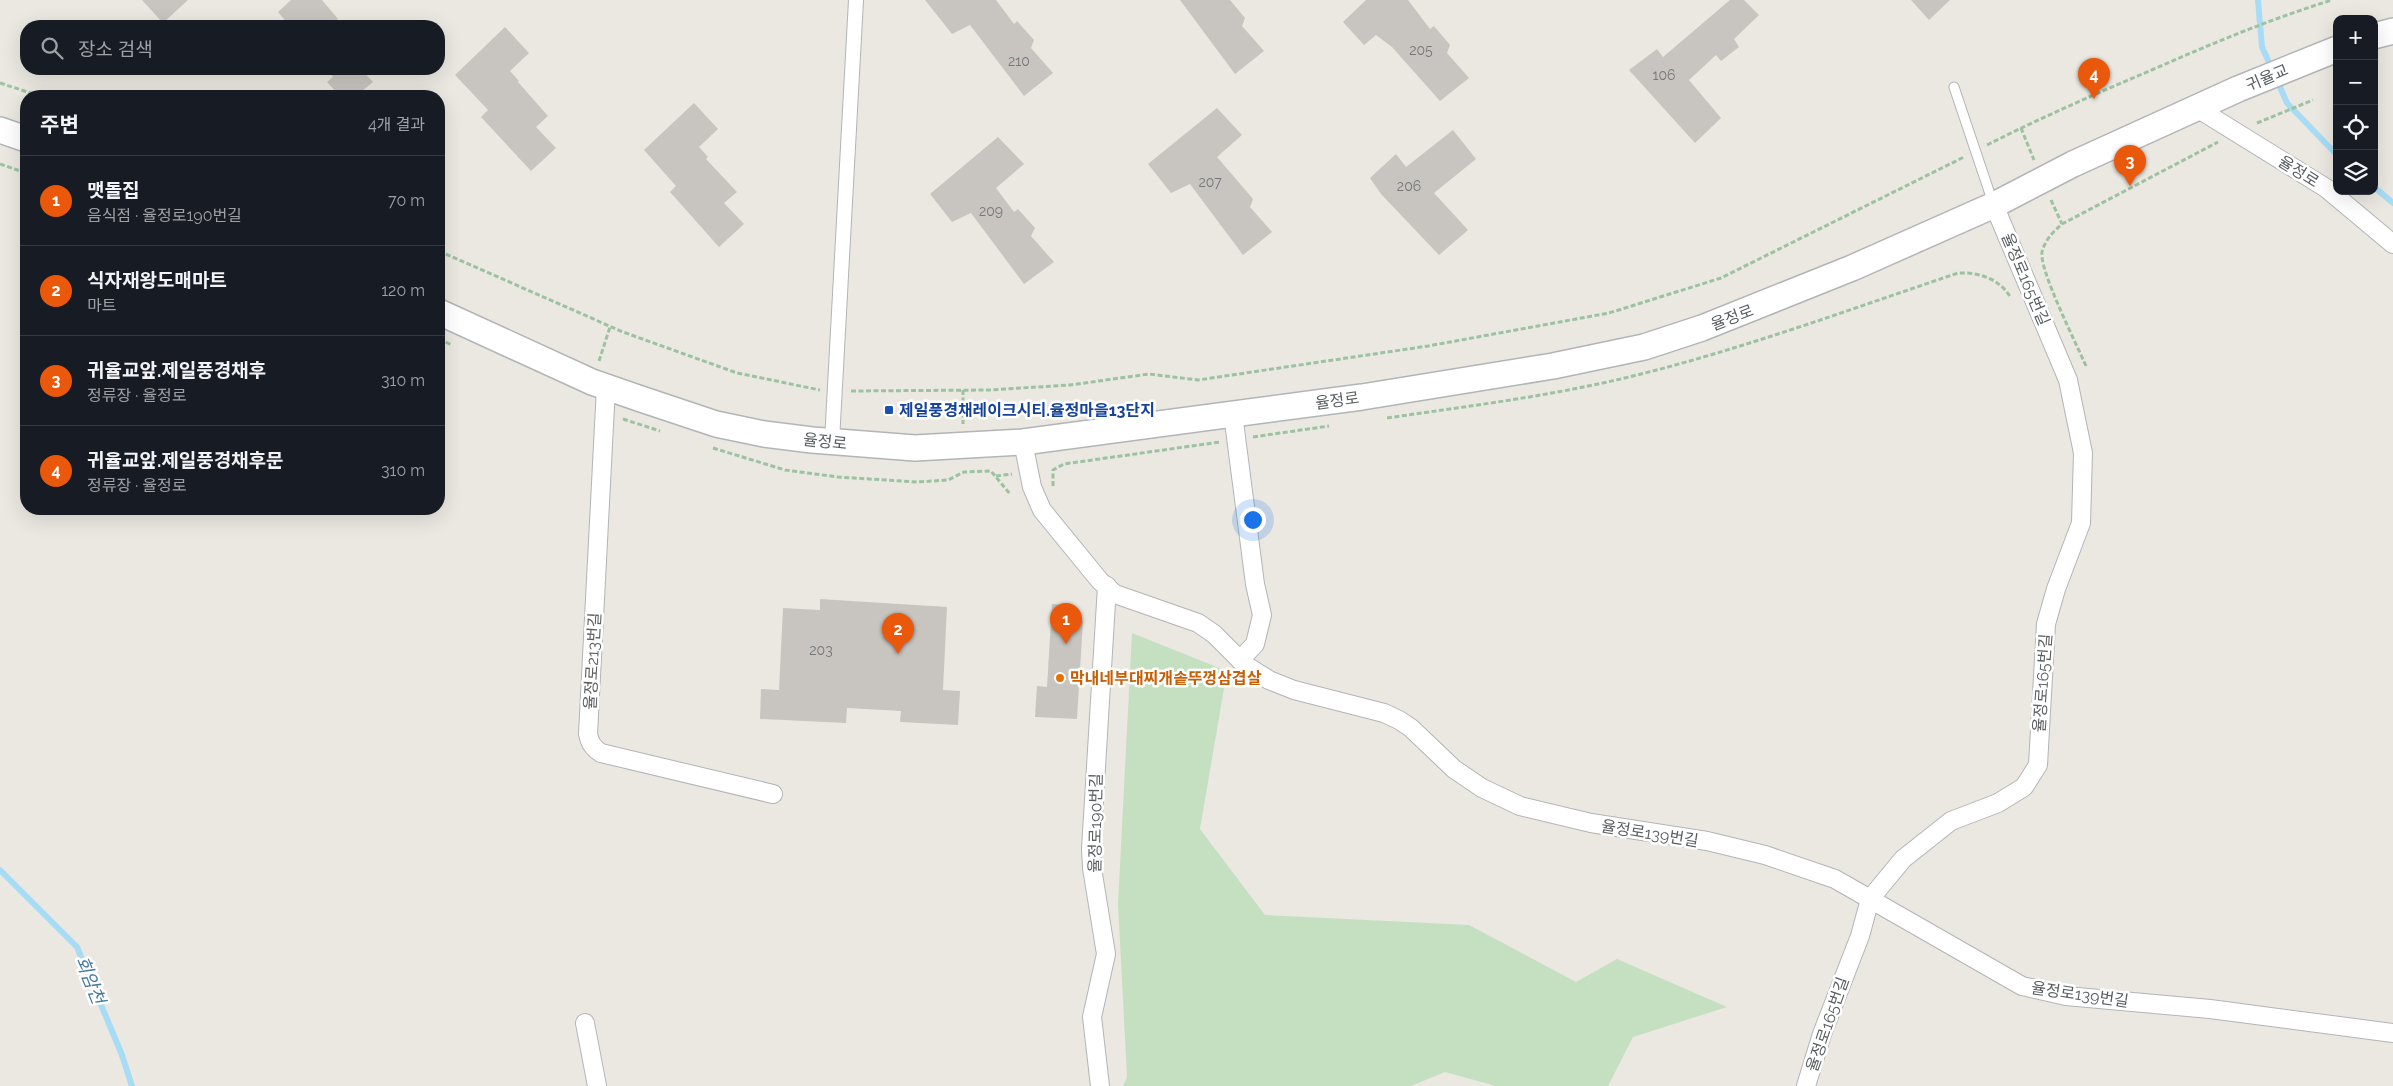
<!DOCTYPE html>
<html lang="ko">
<head>
<meta charset="utf-8">
<style>
	:root { --surface:#171b24; --page:#20242c; --text:#f1f3f6; --muted:#9ea1a6; --line:#363941; --accent:#ea580c }
	body { margin:0; font-family:Raleway,"Noto Sans KR",sans-serif; background:var(--page); color:var(--text) }
	.controls { position:absolute; right:15px; top:15px; display:grid; overflow:hidden; border-radius:10px; box-shadow:0 5px 20px #0002 }
	.controls button { width:45px; height:45px; display:grid; place-items:center; padding:0; border:0; border-bottom:1px solid var(--line); background:var(--surface); color:var(--text); font:25px sans-serif }
	.you { position:absolute; left:1252px; top:519px; width:18px; height:18px; margin:-12px; border:4px solid #fff; border-radius:50%; background:#1a73e8; box-shadow:0 0 0 8px #1a73e833 }
	.badge { display:grid; place-items:center; width:32px; height:32px; border-radius:50%; background:var(--accent); color:#fff; font-size:16px; font-weight:700 }
	.pin { position:absolute; translate:-50% -41px; filter:drop-shadow(0 1px 2px #0008) }
	.pin::after { content:''; position:absolute; top:26px; width:18px; height:15px; background:inherit; clip-path:polygon(0 0,100% 0,50% 100%) }
	.list { margin:0; padding:0; list-style:none }
	h2 { display:flex; justify-content:space-between; align-items:center; height:65px; margin:0; padding:0 20px; font-size:21px }
	h2 small { font-size:16px; font-weight:400; color:var(--muted) }
	.list li { display:grid; grid-template-columns:32px 1fr auto; gap:15px; align-items:center; box-sizing:border-box; height:90px; padding:0 20px; border-top:1px solid var(--line) }
	.list b { display:block; font-size:19px; white-space:nowrap }
	.list p { margin:0; font-size:16px; white-space:nowrap; color:var(--muted) }
	.list em { font-size:16px; font-style:normal; color:var(--muted) }
	.icon { flex:none; width:28px; height:28px; fill:none; stroke:currentColor; stroke-width:2; stroke-linecap:round; stroke-linejoin:round }
	.map { position:relative; flex:none; width:2393px; height:1086px; overflow:hidden }
	.search { position:absolute; background:var(--surface); box-shadow:0 5px 20px #0002; left:20px; top:20px; width:425px; height:55px; display:flex; align-items:center; gap:12px; box-sizing:border-box; padding:0 18px; border-radius:20px; color:var(--muted); font-size:19px }
	.panel { position:absolute; background:var(--surface); box-shadow:0 5px 20px #0002; left:20px; top:90px; width:425px; height:425px; border-radius:20px }
	.map>svg:first-child { display:block }
	.green { fill:#c4e0c0 }
	.lines { fill:none; stroke-linecap:round; stroke-linejoin:round }
	.stream { stroke:#a8dcf4; stroke-width:6 }
	.building { fill:#c8c5c0 }
	.service-casing { stroke:#b2b4b7; stroke-width:11 }
	.pedestrian-casing { stroke:#b2b4b7; stroke-width:16 }
	.minor-casing { stroke:#b2b4b7; stroke-width:20 }
	.secondary-casing { stroke:#b1b5b7; stroke-width:28 }
	.path { stroke:#9cc2a2; stroke-width:3; stroke-dasharray:5 2.5; stroke-linecap:butt }
	.service { stroke:#fff; stroke-width:9 }
	.pedestrian { stroke:#fff; stroke-width:14 }
	.minor { stroke:#fff; stroke-width:18 }
	.secondary { stroke:#fff; stroke-width:25 }
	.transit-dot { fill:#1a4fb4; stroke:#fff; stroke-width:2 }
	.food-dot { fill:#e8710a; stroke:#fff; stroke-width:2 }
	.labels { text-anchor:middle; stroke-width:5; stroke-linejoin:round; paint-order:stroke }
	.number-label { font-size:14px; fill:#767878 }
	.street-label { font-size:16px; fill:#5a5e60; stroke:#fff }
	.transit-label { font-size:16px; font-weight:bold; fill:#164399; stroke:#fff; text-anchor:start }
	.food-label { font-size:16px; font-weight:bold; fill:#c56008; stroke:#fff; text-anchor:start }
	.water-label { font-size:18px; font-style:italic; fill:#457a9c; stroke:#fff }
</style>
</head>
<body>
<div class="map">
<svg width="2393" height="1086" viewBox="0 0 2393 1086">
	<rect width="100%" height="100%" fill="#ebe8e1"/>
	<path class="green" d="M1132,633l95,38 -27,158 65,86 204,10 107,57 41,-23 110,48 -94,30 -25,49h-112l-51,-14 -34,14h-288l4,-9 -9,-173z"/>
	<g class="lines">
		<g class="stream">
			<path d="M2258,0l4,47 10,22"/>
			<path d="M2276,78l11,25 50,52"/>
			<path d="M2374,187l19,16"/>
			<path d="M0,870l77,77 45,108 10,31"/>
		</g>
	</g>
	<g class="building">
		<path d="M142,0h46l-25,23z"/>
		<path d="M291,0h31l16,19 -9,7h-39l-12,-14z"/>
		<path d="M925,0h71l18,24 3,-3 17,19 -3,8 22,25 -29,23 -54,-71 -18,9z"/>
		<path d="M1180,0h50l15,18 -3,8 22,25 -29,23z"/>
		<path d="M1366,0h42l22,29 4,-3 16,19 -3,8 22,25 -29,23 -48,-54 -16,-12 -12,10 -21,-23z"/>
		<path d="M1730,0h14l15,15 -25,24 5,8 -18,14 -5,-6 -27,25 32,38 -26,25 -66,-73 28,-21 6,8z"/>
		<path d="M1911,0h39l-21,20z"/>
		<path d="M505,27l24,26 -19,18 9,10 -1,1 30,34 -12,11 20,21 -25,23 -50,-54 7,-7 -33,-35z"/>
		<path d="M326,69h35l12,13 -17,14h-16l-13,-14 6,-5z"/>
		<path d="M694,103l24,26 -19,18 9,10 -2,2 31,33 -13,11 20,21 -25,23 -49,-55 6,-6 -32,-36z"/>
		<path d="M1217,108l25,27 -25,22 36,42 -3,8 22,25 -29,23 -53,-71 -19,9 -23,-29z"/>
		<path d="M1453,130l23,29 -42,34 34,37 -29,25 -58,-61 -11,-16 26,-24 10,13z"/>
		<path d="M998,137l26,27 -28,24 18,24 4,-3 17,19 -4,8 23,26 -30,22 -53,-71 -19,9 -22,-28z"/>
		<path d="M820,599l127,8 -4,83 17,1 -2,34 -58,-3 1,-11 -54,-3 -1,15 -86,-4 1,-30 18,1 4,-82 37,2z"/>
		<path d="M1052,604l17,1 -1,15 15,1 -6,98 -42,-2 2,-31 10,1z"/>
	</g>
	<g class="lines">
		<defs>
			<path id="service" d="M1954,87l39,116"/>
			<path id="pedestrian" d="M832,441l24,-441"/>
			<g id="minor">
				<path d="M2197,108l129,80 67,56"/>
				<path d="M606,387l-18,347c2,9 5,14 13,19l172,41"/>
				<path d="M1233,414l22,170 7,31 -7,29 -15,16"/>
				<path d="M1023,442l9,45 10,23 58,71 15,13 83,29 16,11 31,31 24,15 25,10 90,23 15,7 12,8 43,41 28,19 38,18 71,17 116,18 58,14 70,24 187,107 44,10 144,13 183,24"/>
				<path d="M585,1023l12,63"/>
				<path d="M1100,1086l-8,-69 14,-63 -14,-86 -1,-19 16,-263"/>
				<path d="M1806,1086l16,-52 38,-98 10,-37 33,-40 48,-38 47,-18 26,-16 14,-22 8,-141 10,-35 25,-66 2,-70 -15,-73 -74,-175"/>
			</g>
			<g id="secondary">
				<path d="M2374,36l19,-5"/>
				<path d="M0,130l26,9"/>
				<path d="M439,312l153,70 49,17 75,25 48,10 48,6 103,8 108,-6 339,-45 191,-31 91,-19 58,-19 150,-60 142,-63 79,-41 165,-75 99,-40"/>
			</g>
		</defs>
		<use href="#service" class="service-casing"/>
		<use href="#pedestrian" class="pedestrian-casing"/>
		<use href="#minor" class="minor-casing"/>
		<use href="#secondary" class="secondary-casing"/>
		<g class="path">
			<path d="M0,83l40,13"/>
			<path d="M2257,123l56,-23"/>
			<path d="M2021,128l13,32"/>
			<path d="M1987,145c55,-28 111,-52 167,-76 59,-26 117,-50 178,-69"/>
			<path d="M0,164l26,9"/>
			<path d="M2051,200l11,24"/>
			<path d="M439,251l184,81 114,41 83,17"/>
			<path d="M439,339l13,6"/>
			<path d="M599,361l11,-34"/>
			<path d="M2086,366c-9,-21 -47,-96 -44,-114 3,-12 11,-20 20,-28l156,-82"/>
			<path d="M963,390v34"/>
			<path d="M851,391l138,-1 81,-5 79,-11 49,6 230,-34 181,-33 112,-35 243,-121"/>
			<path d="M1387,418c82,-12 165,-22 246,-42 110,-27 218,-67 325,-103 21,-1 42,6 53,25"/>
			<path d="M623,419l37,12"/>
			<path d="M1253,437l76,-11"/>
			<path d="M713,448l72,22 53,7 79,5 31,-2 16,-8 27,-1 19,23"/>
			<path d="M996,476l16,-2"/>
			<path d="M1053,486v-16l11,-6 156,-22"/>
		</g>
		<use href="#service" class="service"/>
		<use href="#pedestrian" class="pedestrian"/>
		<use href="#minor" class="minor"/>
		<use href="#secondary" class="secondary"/>
	</g>
	<rect class="transit-dot" x="884" y="405" width="10" height="10" rx="2.5"/>
	<circle class="food-dot" cx="1060" cy="678" r="5"/>
	<g class="labels">
		<g class="number-label">
			<text x="1421" y="55">205</text>
			<text x="1019" y="66">210</text>
			<text x="1664" y="80">106</text>
			<text x="1210" y="187">207</text>
			<text x="1409" y="191">206</text>
			<text x="991" y="216">209</text>
			<text x="821" y="655">203</text>
		</g>
		<g class="street-label">
			<text transform="translate(2267 77) rotate(-23)" y="6">귀율교</text>
			<text transform="translate(2299 171) rotate(32)" y="6">율정로</text>
			<text transform="translate(2026 279) rotate(67)" y="6">율정로165번길</text>
			<text transform="translate(1732 317) rotate(-21)" y="6">율정로</text>
			<text transform="translate(1337 400) rotate(-8)" y="6">율정로</text>
			<text transform="translate(825 441) rotate(6)" y="6">율정로</text>
			<text transform="translate(592 661) rotate(-87)" y="6">율정로213번길</text>
			<text transform="translate(2042 683) rotate(-86)" y="6">율정로165번길</text>
			<text transform="translate(1095 823) rotate(-89)" y="6">율정로190번길</text>
			<text transform="translate(1650 833) rotate(9)" y="6">율정로139번길</text>
			<text transform="translate(2080 994) rotate(8)" y="6">율정로139번길</text>
			<text transform="translate(1827 1024) rotate(-71)" y="6">율정로165번길</text>
		</g>
		<g class="transit-label">
			<text x="899" y="416">제일풍경채레이크시티.율정마을13단지</text>
		</g>
		<g class="food-label">
			<text x="1070" y="684">막내네부대찌개솥뚜껑삼겹살</text>
		</g>
		<g class="water-label">
			<text transform="translate(90 980) rotate(68)" y="6">회암천</text>
		</g>
	</g>
</svg>
<div class="controls">
<button>+</button>
<button>−</button>
<button><svg class="icon" aria-label="locate" viewBox="0 0 24 24"><circle cx="12" cy="12" r="6"/><path d="M12 2v4M12 18v4M2 12h4M18 12h4"/></svg></button>
<button><svg class="icon" aria-label="layers" viewBox="0 0 24 24"><path d="M12 4l9 5-9 5-9-5zM3 14l9 5 9-5"/></svg></button>
</div>
<div class="you"></div>
<div class="pin badge" style="left:1066px;top:644px">1</div>
<div class="pin badge" style="left:898px;top:654px">2</div>
<div class="pin badge" style="left:2130px;top:186px">3</div>
<div class="pin badge" style="left:2094px;top:99px">4</div>
<div class="search"><svg class="icon" aria-label="search" viewBox="0 0 24 24"><circle cx="10" cy="10" r="6"/><path d="M15 15l6 6"/></svg>장소 검색</div>
<section class="panel">
<h2>주변<small>4개 결과</small></h2>
<ul class="list">
<li><span class="badge">1</span><div><b>맷돌집</b><p>음식점 · 율정로190번길</p></div><em>70 m</em></li>
<li><span class="badge">2</span><div><b>식자재왕도매마트</b><p>마트</p></div><em>120 m</em></li>
<li><span class="badge">3</span><div><b>귀율교앞.제일풍경채후</b><p>정류장 · 율정로</p></div><em>310 m</em></li>
<li><span class="badge">4</span><div><b>귀율교앞.제일풍경채후문</b><p>정류장 · 율정로</p></div><em>310 m</em></li>
</ul>
</section>
</div>
</body>
</html>
